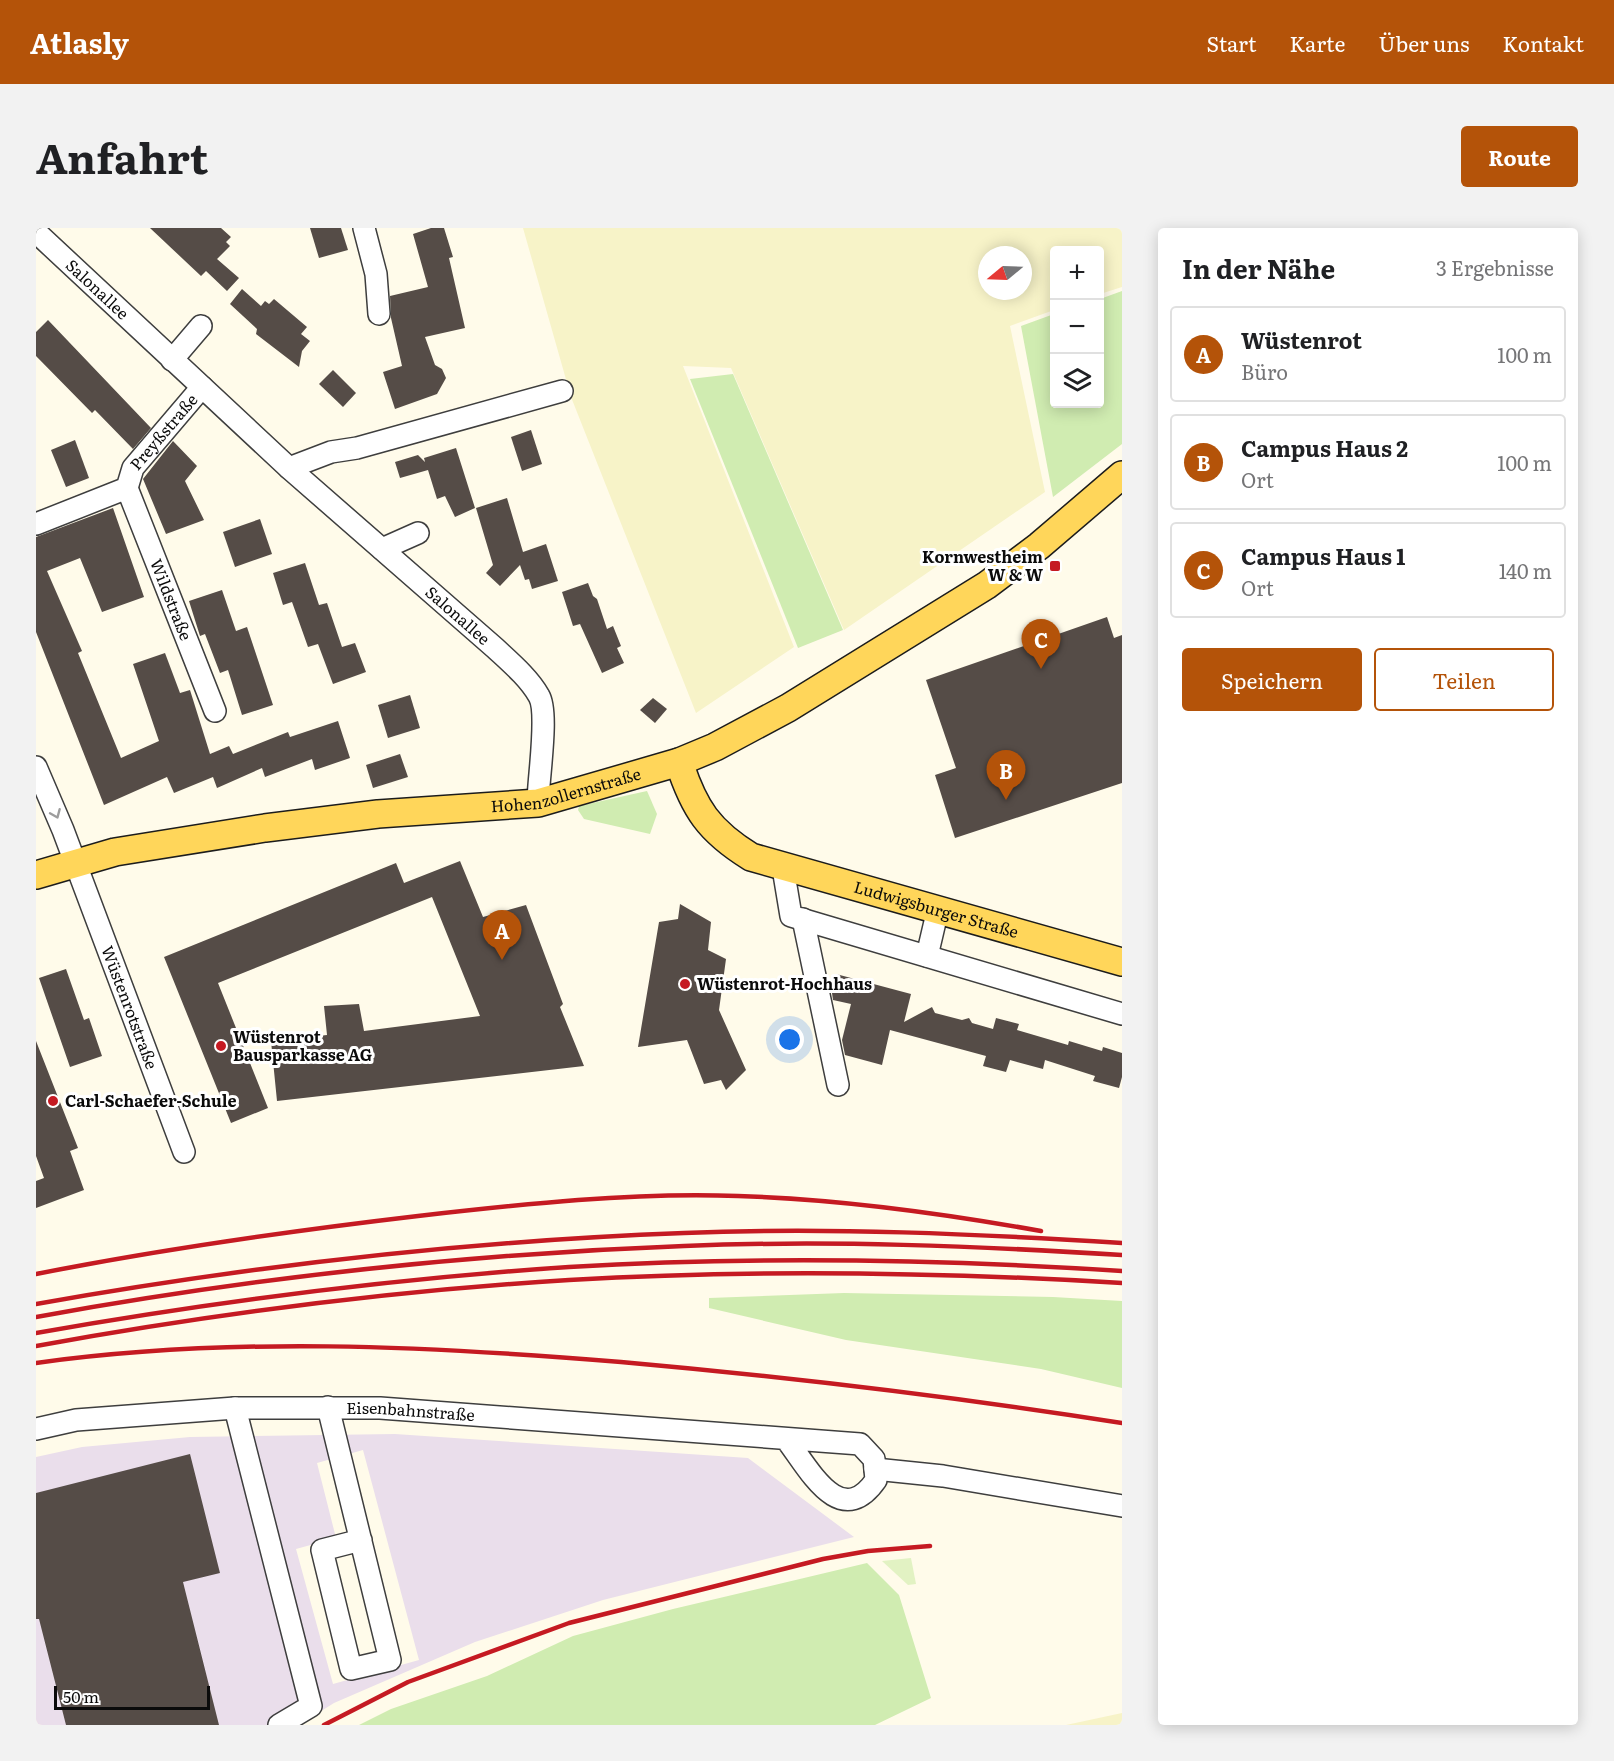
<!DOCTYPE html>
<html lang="de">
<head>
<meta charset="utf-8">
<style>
	:root { --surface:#fff; --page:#f2f2f2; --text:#202124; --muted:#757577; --line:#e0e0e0; --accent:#b45309 }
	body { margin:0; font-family:Literata,serif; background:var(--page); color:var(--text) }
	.controls { position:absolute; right:18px; top:18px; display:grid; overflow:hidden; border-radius:6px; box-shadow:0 3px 15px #0003 }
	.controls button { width:54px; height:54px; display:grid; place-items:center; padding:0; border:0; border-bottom:2px solid var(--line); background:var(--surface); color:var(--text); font:30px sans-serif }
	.compass { position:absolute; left:942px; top:18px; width:54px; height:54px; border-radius:50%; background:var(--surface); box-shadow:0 3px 15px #0003; rotate:251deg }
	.scale { position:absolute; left:18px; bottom:15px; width:156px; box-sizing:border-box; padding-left:6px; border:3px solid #0b0b0b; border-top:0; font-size:16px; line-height:21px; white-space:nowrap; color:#0b0b0b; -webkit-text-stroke:4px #fff; paint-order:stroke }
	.you { position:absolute; left:754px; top:812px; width:21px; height:21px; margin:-15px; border:4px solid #fff; border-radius:50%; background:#1a73e8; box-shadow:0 0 0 9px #1a73e833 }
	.badge { display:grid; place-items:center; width:39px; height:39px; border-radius:50%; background:var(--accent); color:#fff; font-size:20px; font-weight:700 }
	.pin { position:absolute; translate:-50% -50px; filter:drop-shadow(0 2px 3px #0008) }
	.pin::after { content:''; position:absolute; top:32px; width:21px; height:18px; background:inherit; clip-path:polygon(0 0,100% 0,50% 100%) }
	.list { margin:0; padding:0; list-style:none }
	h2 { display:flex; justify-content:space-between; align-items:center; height:78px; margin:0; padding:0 24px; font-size:26px }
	h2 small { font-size:20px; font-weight:400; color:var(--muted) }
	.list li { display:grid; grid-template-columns:39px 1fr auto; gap:18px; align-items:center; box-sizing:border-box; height:96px; margin:0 12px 12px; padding:0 12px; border:2px solid var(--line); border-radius:6px }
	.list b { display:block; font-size:22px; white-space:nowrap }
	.list p { margin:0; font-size:20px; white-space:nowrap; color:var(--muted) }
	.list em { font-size:20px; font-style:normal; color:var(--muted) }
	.actions { display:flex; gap:12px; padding:18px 24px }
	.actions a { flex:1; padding:14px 0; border:2px solid var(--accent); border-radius:6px; text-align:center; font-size:21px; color:var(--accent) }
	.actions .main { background:var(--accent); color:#fff }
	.icon { flex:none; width:33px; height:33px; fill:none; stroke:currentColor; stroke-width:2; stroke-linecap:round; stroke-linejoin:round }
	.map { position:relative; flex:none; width:1086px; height:1497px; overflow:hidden; border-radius:6px }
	header { display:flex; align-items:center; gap:36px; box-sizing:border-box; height:84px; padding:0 30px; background:var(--accent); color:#fff }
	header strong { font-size:28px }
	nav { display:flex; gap:33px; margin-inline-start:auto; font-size:21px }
	.intro { display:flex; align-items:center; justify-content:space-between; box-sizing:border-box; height:144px; padding:0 36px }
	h1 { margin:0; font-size:42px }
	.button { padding:15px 27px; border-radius:6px; background:var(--accent); color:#fff; font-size:21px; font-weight:700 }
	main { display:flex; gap:36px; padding:0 36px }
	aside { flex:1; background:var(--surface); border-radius:6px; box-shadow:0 3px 15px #0003 }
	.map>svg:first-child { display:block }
	.industrial { fill:#eadeeb; fill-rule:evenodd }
	.farmland { fill:#f7f3c8; fill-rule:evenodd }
	.green { fill:#d0ecb1 }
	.pitch { fill:#e2f2c3 }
	.building { fill:#554c47 }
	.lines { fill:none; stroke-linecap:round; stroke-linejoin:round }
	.minor-casing { stroke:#3e3e3e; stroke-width:24 }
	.major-casing { stroke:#1c1c1c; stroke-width:30 }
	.minor { stroke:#fff; stroke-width:21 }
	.major { stroke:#ffd65a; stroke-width:27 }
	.rail { stroke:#c51a22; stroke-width:4.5 }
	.oneway { stroke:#9d9d9d }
	.poi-dot { fill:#c51a22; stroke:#fff; stroke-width:2 }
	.labels { text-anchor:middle; stroke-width:6; stroke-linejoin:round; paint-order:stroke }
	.street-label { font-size:16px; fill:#0b0b0b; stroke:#fff }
	.poi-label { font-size:16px; font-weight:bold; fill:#0b0b0b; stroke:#fff; text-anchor:start }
</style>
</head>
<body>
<header>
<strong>Atlasly</strong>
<nav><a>Start</a><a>Karte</a><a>Über uns</a><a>Kontakt</a></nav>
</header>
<div class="intro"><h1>Anfahrt</h1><a class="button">Route</a></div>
<main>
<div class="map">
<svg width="1086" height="1497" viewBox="0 0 1086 1497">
	<rect width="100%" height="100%" fill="#fffbea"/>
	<path class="industrial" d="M359,1206l353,24 106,79 -251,63 -128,42 -141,61 -35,22h-263v-268l46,-10 108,-10zM327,1222l56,210 -86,24 -37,-135 40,-11 -19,-75z"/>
	<g class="farmland">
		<path d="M487,0h599v59l-22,7v-44h-46v60l-44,16 35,166 -201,138 -113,-262 -48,-2 111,281 -98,66 -125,-316zM951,27h36v36h-36z"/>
		<path d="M1086,1485v12h-56z"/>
	</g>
	<g class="green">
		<path d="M1086,63v153l-69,53 -32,-171 33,-12v90h46v-105z"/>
		<path d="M697,146l110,256 -45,18 -108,-269z"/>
		<path d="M611,563l10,23 -7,20 -66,-15 -6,-9 1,-4z"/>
		<path d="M808,1065l209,4 69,4v87l-81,-19 -195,-29 -137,-32v-10z"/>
		<path d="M831,1335l32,32 32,103 -56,27h-516l32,-16 96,-33 86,-40 100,-27z"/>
	</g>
	<path class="pitch" d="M875,1330l5,26 -8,1 -26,-24z"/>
	<g class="building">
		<path d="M114,0h71l10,9 -5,5 4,4 -13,13 22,19 -12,13 -21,-20 -5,5z"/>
		<path d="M274,0h31l7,22 -29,8z"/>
		<path d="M395,0h13l9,29 -4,1 16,70 -40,9 10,28 7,4 4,9 -9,16 -42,15 -12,-37 19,-6 -11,-48 -1,-22 38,-9 -15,-53z"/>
		<path d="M206,61l19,17 4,-5 4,3 5,-5 33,28 -6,7 9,7 -8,10 -3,16 -43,-33 1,-5 -27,-25z"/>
		<path d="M12,92l103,108 -18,21 -38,-39 -3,3 -56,-57v-24z"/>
		<path d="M297,142l23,23 -13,14 -24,-23z"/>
		<path d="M495,202l11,34 -20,7 -11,-34z"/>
		<path d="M39,212l14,38 -23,9 -15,-37z"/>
		<path d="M137,213l24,25 -12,15 19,39 -38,14 -23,-55z"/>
		<path d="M420,220l19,60 -20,9 -10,-21 -8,3 -9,-29 -28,8 -5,-16 23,-7 7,7 -1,-4z"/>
		<path d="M471,270l16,54 23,-8 12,37 -26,8 -3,-10 -4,1 -5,-15 -20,21 -14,-13 7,-8 -17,-57z"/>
		<path d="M77,280l31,89 -42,15 -22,-54 -33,13 35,80 -4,2 43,105 38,-17 -26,-77 32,-11 15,40 10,-3 20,64 19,-8 4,8 55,-22 2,5 48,-16 12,37 -35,12 -3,-11 -47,18 -3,-9 -45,20 -4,-11 -39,16 -7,-16 -63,28 -68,-173v-95z"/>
		<path d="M224,291l12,35 -37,13 -12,-35z"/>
		<path d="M269,335l14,42 8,-2 15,44 13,-4 11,29 -33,12 -15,-40 -10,3 -16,-45 -9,3 -10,-32z"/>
		<path d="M552,355l5,13 4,3 10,30 6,-3 8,20 -4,2 7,15 -22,10 -22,-49 -7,2 -11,-34z"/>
		<path d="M186,362l14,41 11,-4 26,78 -31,10 -14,-45 -8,3 -15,-39 -5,2 -11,-35z"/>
		<path d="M1071,389l7,21 8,-3v148l-167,55 -20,-63 21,-7 -30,-88z"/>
		<path d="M374,467l10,33 -32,10 -10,-33z"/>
		<path d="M617,470l14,11 -12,14 -15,-13z"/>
		<path d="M364,526l8,23 -35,11 -7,-23z"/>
		<path d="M424,633l23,56 43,-12 37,99 -3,3 24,59 -307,35 -6,-60 56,-6 -3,-29 35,-2 5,27 116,-15 -48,-119 -214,86 50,125 -37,15 -67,-166 232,-94 8,20z"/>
		<path d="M644,676l31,18 -3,28 18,9 -7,51 27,60 -20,20 -5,-10 -17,4 -17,-44 -49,7 21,-125 19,-3z"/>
		<path d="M30,741l18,51 5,-2 13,38 -32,11 -31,-89z"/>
		<path d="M800,746l75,20 -7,28 28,-15 3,6 27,7 7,-2 3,5 21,6 3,-11 23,6 -2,6 51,15 1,-4 33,10 1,-4 19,6v24l-3,11 -26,-7 2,-5 -50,-16 -2,9 -33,-9 -4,12 -23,-6 3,-10 -96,-26 -8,35 -37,-10 -3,-15 9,-36 -18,-4 -1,-7z"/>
		<path d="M0,813l42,107 -8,3 14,39 -48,18v-27l8,-3 -8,-22z"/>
		<path d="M154,1226l30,119 -37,9 36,143h-153l-27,-106h-3v-126z"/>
	</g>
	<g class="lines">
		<defs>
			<g id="minor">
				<path d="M328,0l12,46 3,40"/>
				<path id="s1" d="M0,4l253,236 206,180c15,14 34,30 44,48 10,17 -1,83 -1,107"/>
				<path d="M136,132l29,-34"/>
				<path d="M253,240l42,-16 26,-4 205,-57"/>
				<path id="s2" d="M91,260l88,223"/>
				<path id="s3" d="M0,296l91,-36 6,-20 69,-81"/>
				<path d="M346,321l36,-16"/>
				<path id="s4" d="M0,539l27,63 121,322"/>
				<path d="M747,640l8,48 331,98"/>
				<path d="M767,691l35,166"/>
				<path d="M891,728l11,-47"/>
				<path d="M292,1179l62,253 -39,9 -29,-119 39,-10"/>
				<path d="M199,1180l76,298 -32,19"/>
				<path id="s5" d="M0,1201l40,-9 159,-12h145l480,36 14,15 2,21c-36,52 -68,-13 -90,-41"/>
				<path d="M839,1241l68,7 179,30"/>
			</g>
			<g id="major">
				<path id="s6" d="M643,534c15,47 30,69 72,95l371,105"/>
				<path id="s7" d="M0,647l79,-23 150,-24 113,-14 160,-11 141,-41 36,-15 73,-39 199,-123 52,-39 83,-71"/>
			</g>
		</defs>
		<use href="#minor" class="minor-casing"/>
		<use href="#major" class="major-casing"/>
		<use href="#minor" class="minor"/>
		<use href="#major" class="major"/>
		<g class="rail">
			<path d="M0,1046c127,-25 254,-43 382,-58 106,-12 214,-24 320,-20 103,3 203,17 303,35"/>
			<path d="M0,1076c214,-38 431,-63 648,-71 145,-6 293,1 438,10"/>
			<path d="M0,1089c214,-39 430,-63 648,-71 145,-6 293,0 438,9"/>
			<path d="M0,1105c176,-31 354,-54 533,-66 184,-11 369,-8 553,4"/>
			<path d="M0,1118c176,-32 354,-55 533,-66 184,-11 369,-8 553,3"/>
			<path d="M0,1135c195,-27 390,-17 585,-1 168,15 335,35 501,61"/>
			<path d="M288,1497l84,-43 161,-59 254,-64 45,-8 62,-5"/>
		</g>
	</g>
	<defs><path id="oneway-chevron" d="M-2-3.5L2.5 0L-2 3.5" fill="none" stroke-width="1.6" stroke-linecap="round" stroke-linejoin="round" transform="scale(1.5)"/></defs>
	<use class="oneway" href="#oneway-chevron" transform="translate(20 586) rotate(67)"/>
	<g class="poi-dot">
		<rect x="1013" y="332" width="12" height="12" rx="3"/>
		<circle cx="649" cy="756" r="6"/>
		<circle cx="185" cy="818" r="6"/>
		<circle cx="17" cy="873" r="6"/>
	</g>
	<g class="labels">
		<g class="street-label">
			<text dy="6" stroke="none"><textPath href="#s1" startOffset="84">Salonallee</textPath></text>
			<text dy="6" stroke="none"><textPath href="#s3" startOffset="166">Preyßstraße</textPath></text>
			<text dy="6" stroke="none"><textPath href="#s2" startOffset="120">Wildstraße</textPath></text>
			<text dy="6" stroke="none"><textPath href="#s1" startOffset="570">Salonallee</textPath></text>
			<text dy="6" stroke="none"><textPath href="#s7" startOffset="538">Hohenzollernstraße</textPath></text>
			<text dy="6" stroke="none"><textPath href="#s6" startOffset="315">Ludwigsburger Straße</textPath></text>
			<text dy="6" stroke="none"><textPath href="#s4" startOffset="258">Wüstenrotstraße</textPath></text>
			<text dy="6" stroke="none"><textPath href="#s5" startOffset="376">Eisenbahnstraße</textPath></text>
		</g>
		<g class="poi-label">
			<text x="1007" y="335" text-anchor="end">Kornwestheim<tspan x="1007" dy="18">W &amp; W</tspan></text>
			<text x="661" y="762">Wüstenrot-Hochhaus</text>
			<text x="197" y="815">Wüstenrot<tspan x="197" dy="18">Bausparkasse AG</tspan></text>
			<text x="29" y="879">Carl-Schaefer-Schule</text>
		</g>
	</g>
</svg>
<div class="controls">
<button>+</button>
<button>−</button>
<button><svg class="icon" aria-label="layers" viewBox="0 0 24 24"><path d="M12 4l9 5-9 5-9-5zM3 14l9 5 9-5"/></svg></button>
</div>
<svg class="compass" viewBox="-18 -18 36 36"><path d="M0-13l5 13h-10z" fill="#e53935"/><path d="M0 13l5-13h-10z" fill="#757577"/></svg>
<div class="scale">50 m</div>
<div class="you"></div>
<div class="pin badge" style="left:466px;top:732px">A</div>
<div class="pin badge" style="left:970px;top:572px">B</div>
<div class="pin badge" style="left:1005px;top:441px">C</div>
</div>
<aside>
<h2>In der Nähe<small>3 Ergebnisse</small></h2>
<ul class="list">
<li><span class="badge">A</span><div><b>Wüstenrot</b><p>Büro</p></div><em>100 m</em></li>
<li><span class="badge">B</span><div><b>Campus Haus 2</b><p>Ort</p></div><em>100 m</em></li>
<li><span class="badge">C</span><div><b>Campus Haus 1</b><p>Ort</p></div><em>140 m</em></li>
</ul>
<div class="actions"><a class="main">Speichern</a><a>Teilen</a></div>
</aside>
</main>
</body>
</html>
